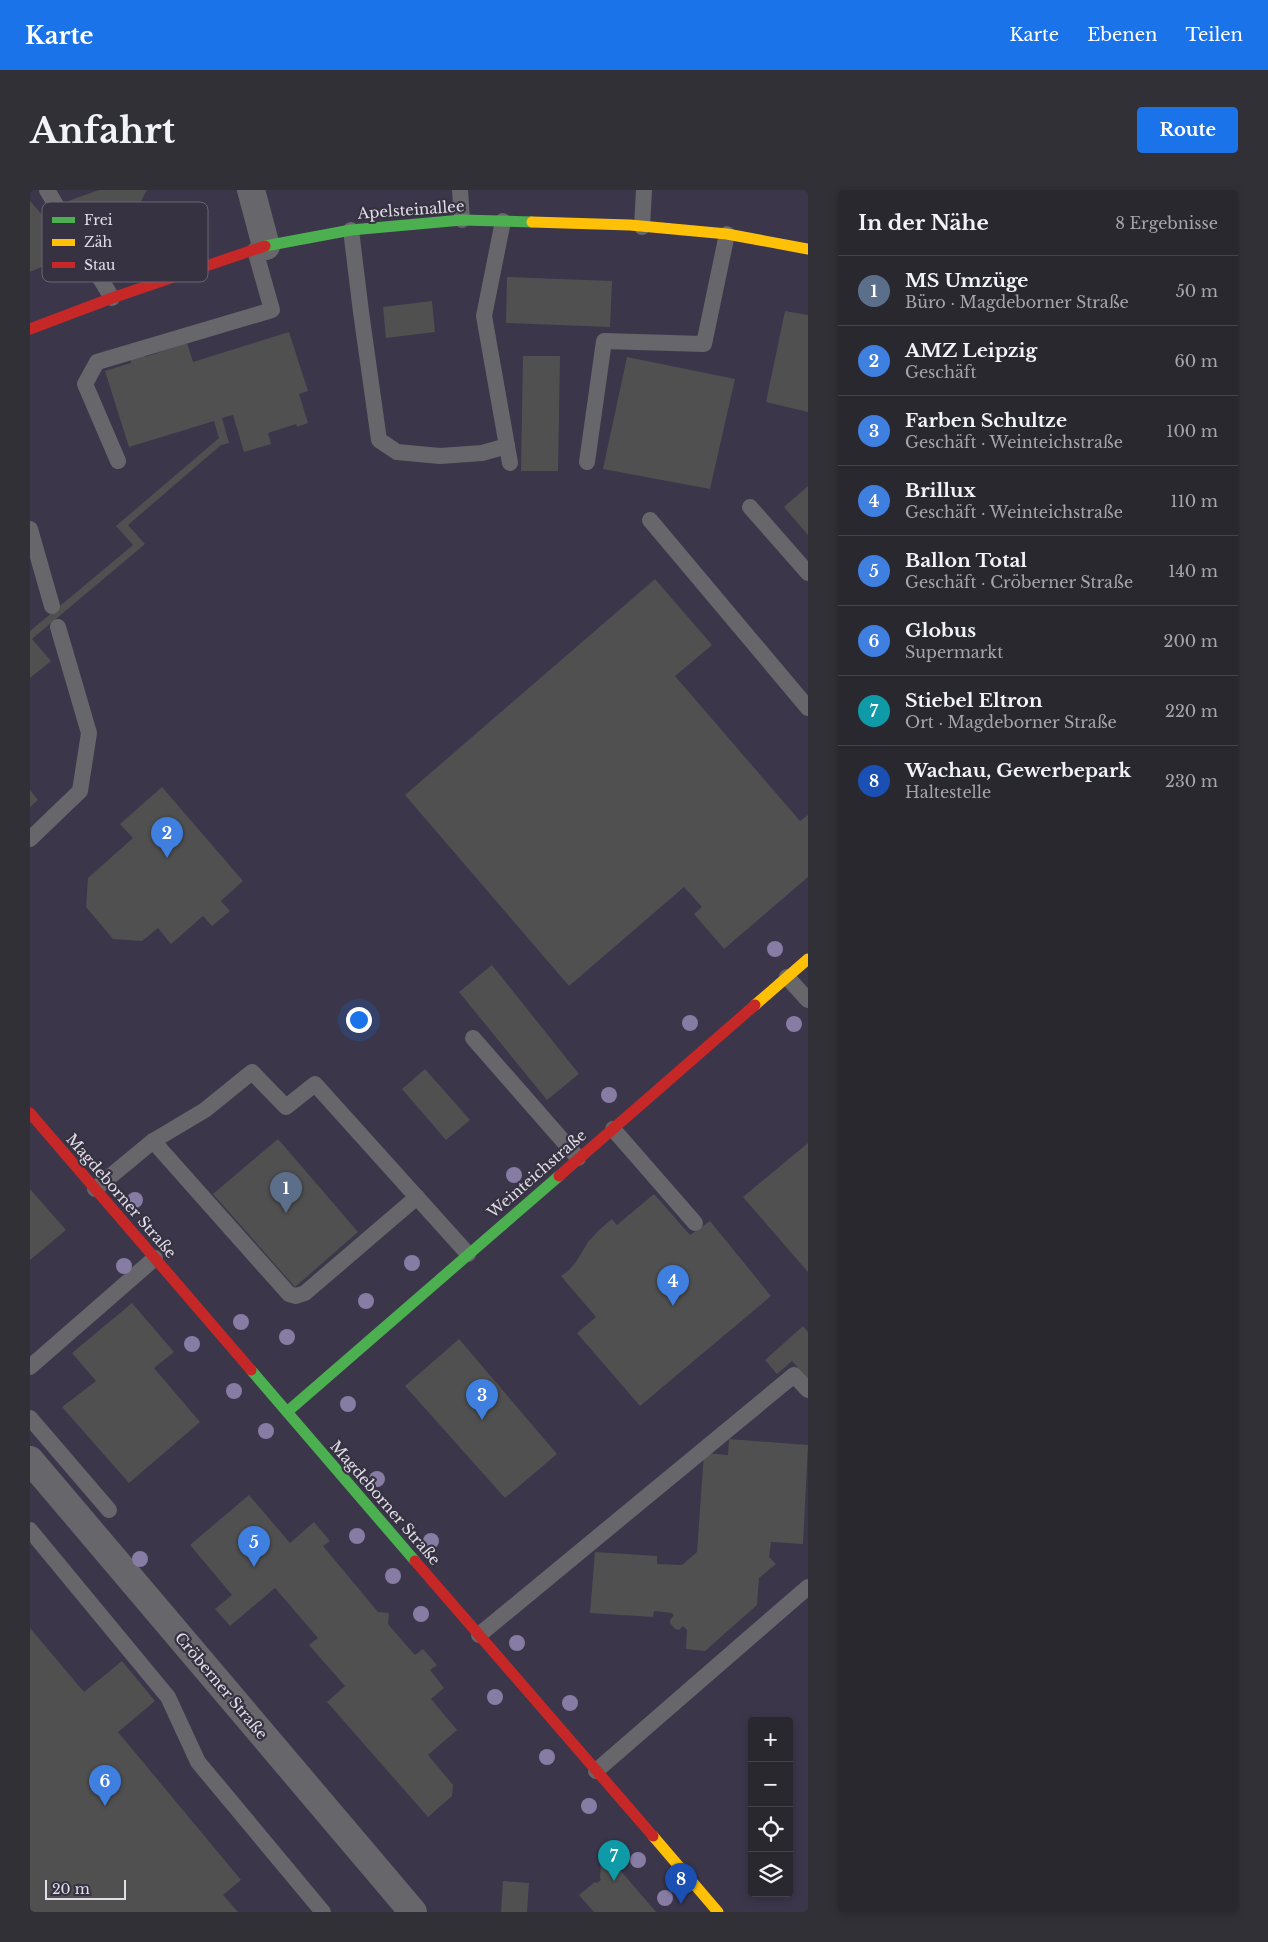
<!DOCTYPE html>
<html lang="de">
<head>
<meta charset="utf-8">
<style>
	:root { --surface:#29282e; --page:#313036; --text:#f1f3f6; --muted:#a5a6aa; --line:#45444a; --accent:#1a73e8 }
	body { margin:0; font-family:"Libre Baskerville",serif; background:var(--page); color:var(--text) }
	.controls { position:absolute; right:15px; bottom:15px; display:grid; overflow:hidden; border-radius:5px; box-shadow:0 2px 8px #0003 }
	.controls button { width:45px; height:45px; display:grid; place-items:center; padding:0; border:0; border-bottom:1px solid var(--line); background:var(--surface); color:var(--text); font:25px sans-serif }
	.scale { position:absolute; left:15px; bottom:12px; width:81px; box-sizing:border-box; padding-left:5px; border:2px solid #e1dee8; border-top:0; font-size:14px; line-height:18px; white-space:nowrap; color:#e1dee8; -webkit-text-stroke:4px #363241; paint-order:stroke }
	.you { position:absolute; left:328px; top:829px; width:18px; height:18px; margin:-12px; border:4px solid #fff; border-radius:50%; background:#1a73e8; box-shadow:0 0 0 8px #1a73e833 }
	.badge { display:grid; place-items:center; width:32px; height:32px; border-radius:50%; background:var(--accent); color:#fff; font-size:16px; font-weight:700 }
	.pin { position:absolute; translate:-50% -41px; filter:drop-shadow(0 1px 2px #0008) }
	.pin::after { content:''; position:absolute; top:26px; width:18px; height:15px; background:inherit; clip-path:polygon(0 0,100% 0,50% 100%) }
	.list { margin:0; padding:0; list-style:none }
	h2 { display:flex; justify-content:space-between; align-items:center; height:65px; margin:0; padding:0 20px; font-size:21px }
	h2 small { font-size:16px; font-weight:400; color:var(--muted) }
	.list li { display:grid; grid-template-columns:32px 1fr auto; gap:15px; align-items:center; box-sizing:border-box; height:70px; padding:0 20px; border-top:1px solid var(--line) }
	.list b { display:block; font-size:19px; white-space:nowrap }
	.list p { margin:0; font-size:16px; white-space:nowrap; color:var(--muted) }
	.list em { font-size:16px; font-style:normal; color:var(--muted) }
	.icon { flex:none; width:28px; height:28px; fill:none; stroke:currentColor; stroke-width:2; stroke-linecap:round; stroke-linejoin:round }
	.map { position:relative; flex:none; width:778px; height:1722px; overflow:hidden; border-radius:5px }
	header { display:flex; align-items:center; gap:30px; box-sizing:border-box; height:70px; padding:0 25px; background:var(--accent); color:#fff }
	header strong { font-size:24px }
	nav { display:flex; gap:28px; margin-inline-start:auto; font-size:18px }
	.intro { display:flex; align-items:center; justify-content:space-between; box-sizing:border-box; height:120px; padding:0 30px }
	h1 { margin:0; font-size:35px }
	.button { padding:12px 22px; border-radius:5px; background:var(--accent); color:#fff; font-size:18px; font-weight:700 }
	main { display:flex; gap:30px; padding:0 30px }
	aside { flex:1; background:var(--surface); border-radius:5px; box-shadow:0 2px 8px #0003 }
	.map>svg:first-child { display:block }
	.built { fill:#3b364a; fill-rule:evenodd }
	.building { fill:#505051 }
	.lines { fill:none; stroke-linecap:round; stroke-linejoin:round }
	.lane { stroke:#67666a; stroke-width:16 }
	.street { stroke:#67666a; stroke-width:28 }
	.fast { stroke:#4caf50; stroke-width:11 }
	.slow { stroke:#ffc107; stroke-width:11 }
	.jam { stroke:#c62828; stroke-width:11 }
	.tree { fill:#877ca4 }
	.labels { text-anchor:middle; stroke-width:4.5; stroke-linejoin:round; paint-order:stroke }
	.street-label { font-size:15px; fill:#e1dee8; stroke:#363241 }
	.key { fill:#363241; stroke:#696673; stroke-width:1 }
	.key-label { font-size:14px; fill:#e1dee8 }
</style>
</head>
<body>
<header>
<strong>Karte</strong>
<nav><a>Karte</a><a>Ebenen</a><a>Teilen</a></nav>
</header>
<div class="intro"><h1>Anfahrt</h1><a class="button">Route</a></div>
<main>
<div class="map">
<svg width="778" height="1722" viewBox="0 0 778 1722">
	<rect width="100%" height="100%" fill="#37363e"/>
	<path class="built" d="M0,0h778v1722h-778zM722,1531h37v172h-37z"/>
	<g class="building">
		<path d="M69,0h48l-6,11 5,15 -64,23 -14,-38z"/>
		<path d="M0,11l28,32 -10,9 14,16 -32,14z"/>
		<path d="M477,87l105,4 -2,46 -104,-4z"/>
		<path d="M402,111l3,31 -49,6 -3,-31z"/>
		<path d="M755,121l23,4v97l-42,-10z"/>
		<path d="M259,142l19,59 -9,3 9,29 -11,4 -1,-3 -28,9 3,11 -27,8 -11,-37 -11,3 7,25 -8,2 -93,80 17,19 -113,95 19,22 -21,17v-47l103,-86 -17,-19 103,-88 -5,-17 -85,26 -24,-76 26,-8 -2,-8 13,-4 3,6 42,-14 6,19z"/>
		<path d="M493,166h37l-2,115h-37z"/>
		<path d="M597,167l108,22 -25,110 -107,-20z"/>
		<path d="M778,296v49l-24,-28z"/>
		<path d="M625,389l57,66 -37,31 125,145 8,-6v62l-84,72 -30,-35 8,-7 -18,-20 -115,99 -164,-191z"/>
		<path d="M132,597l81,94 -22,20 9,10 -18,15 -9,-10 -32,28 -13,-16 -16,13 -29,-2 -27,-32 2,-29 45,-40 -13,-14z"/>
		<path d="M0,600l8,10 -8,7z"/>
		<path d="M462,775l87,109 -32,26 -88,-108z"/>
		<path d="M395,879l45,51 -24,20 -44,-51z"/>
		<path d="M248,949l80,93 -63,55 -82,-93z"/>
		<path d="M778,953v129l-65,-75z"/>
		<path d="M0,999l36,41 -36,30z"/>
		<path d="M624,1004l36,41 20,-14 61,75 -131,110 -63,-73 19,-16 -35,-41 7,-5 8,-9 12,-20 11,-12 13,-11 5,6z"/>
		<path d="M102,1113l42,49 -20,16 46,54 -71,61 -67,-76 34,-26 -24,-28z"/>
		<path d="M773,1136l5,6v47l-16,-18 -15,13 -12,-14z"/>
		<path d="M429,1149l98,115 -52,44 -100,-112z"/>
		<path d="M699,1249l79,6 -5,99 -32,-2 -2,15 7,7 -17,14 -2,27 -52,46 -19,-2 1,-19 -4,-4 -4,4 -4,-1 -5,-6v-3l4,-5 -2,-2 -18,-2 -1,6 -63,-4 5,-61 62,4v8l25,1 15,-13 7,-99 24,2z"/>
		<path d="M219,1305l41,48 24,-21 16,19 -7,5 55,66 11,1 -1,11 12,14 15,17 8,-6 14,16 -7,5 14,18 -13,11 26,31 -29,25 25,30 -1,11 -24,21 -101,-115 18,-16 -36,-41 9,-7 -43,-50 -45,38 -15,-17 17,-14 -42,-50z"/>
		<path d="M0,1438l54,64 38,-31 33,40 -37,31 123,148 -18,15 15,17h-208z"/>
		<path d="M572,1659l54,63h-62l-15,-17 16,-13 2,1 4,-3 -1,-2z"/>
		<path d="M473,1691l26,2 -2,29h-26z"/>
	</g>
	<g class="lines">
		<g class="lane">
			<path d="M17,0l65,108"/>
			<path d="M430,0l2,30"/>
			<path d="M473,31l-19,95 26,147"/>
			<path d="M612,37l2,-37"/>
			<path d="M321,40l10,82 18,128 18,12 43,4 42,-3 25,-7"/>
			<path d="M88,271l-33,-77 12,-22 175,-52 -17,-60"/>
			<path d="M557,272l17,-121 100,3 23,-110"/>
			<path d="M720,317l58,66"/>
			<path d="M620,330l158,188"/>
			<path d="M0,339l22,77"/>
			<path d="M0,649l50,-48 9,-58 -31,-106"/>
			<path d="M757,787l21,23"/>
			<path d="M443,848l105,120"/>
			<path d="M583,939l82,94"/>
			<path d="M123,951l136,153 7,2 9,-3 112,-96"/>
			<path d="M65,999l58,-48 52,-31 47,-38 34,35 29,-23 153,170"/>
			<path d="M0,1177l125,-109"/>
			<path d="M0,1228l79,92"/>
			<path d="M0,1340l138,167 30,65 125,150"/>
			<path d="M449,1445l315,-260 14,15"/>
			<path d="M566,1581l212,-184"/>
		</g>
		<g class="street">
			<path d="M221,0l15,56"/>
			<path d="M0,1270l383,452"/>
		</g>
		<g class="fast">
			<path d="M235,56l86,-16 111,-10 70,2"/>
			<path d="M221,1180l164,191"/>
			<path d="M257,1222l272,-236"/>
		</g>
		<g class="slow">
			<path d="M502,32l98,3 97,9 81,15"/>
			<path d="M725,815l53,-46"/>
			<path d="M623,1646l65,76"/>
		</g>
		<g class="jam">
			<path d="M0,139l82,-31 153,-52"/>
			<path d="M0,923l221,257"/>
			<path d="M529,986l196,-171"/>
			<path d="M385,1371l238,275"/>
		</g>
	</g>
	<g class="tree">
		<circle cx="745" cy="759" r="8"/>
		<circle cx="660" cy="833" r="8"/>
		<circle cx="764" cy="834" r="8"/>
		<circle cx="579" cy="905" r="8"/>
		<circle cx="484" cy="985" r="8"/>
		<circle cx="105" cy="1010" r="8"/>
		<circle cx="382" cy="1073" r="8"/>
		<circle cx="94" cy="1076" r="8"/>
		<circle cx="336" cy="1111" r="8"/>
		<circle cx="211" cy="1132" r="8"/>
		<circle cx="257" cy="1147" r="8"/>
		<circle cx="162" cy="1154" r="8"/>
		<circle cx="204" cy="1201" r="8"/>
		<circle cx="318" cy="1214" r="8"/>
		<circle cx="236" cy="1241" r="8"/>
		<circle cx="347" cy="1289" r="8"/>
		<circle cx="327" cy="1346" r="8"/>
		<circle cx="401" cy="1351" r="8"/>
		<circle cx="110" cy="1369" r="8"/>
		<circle cx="363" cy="1386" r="8"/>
		<circle cx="391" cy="1424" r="8"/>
		<circle cx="487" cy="1453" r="8"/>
		<circle cx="465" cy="1507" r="8"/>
		<circle cx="540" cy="1513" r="8"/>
		<circle cx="517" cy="1567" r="8"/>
		<circle cx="559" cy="1616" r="8"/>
		<circle cx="608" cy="1670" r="8"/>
		<circle cx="635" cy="1708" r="8"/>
	</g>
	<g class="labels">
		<g class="street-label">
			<text transform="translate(381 20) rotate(-4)" y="5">Apelsteinallee</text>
			<text transform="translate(507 984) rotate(-41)" y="5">Weinteichstraße</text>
			<text transform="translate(91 1006) rotate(49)" y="5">Magdeborner Straße</text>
			<text transform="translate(355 1313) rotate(49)" y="5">Magdeborner Straße</text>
			<text transform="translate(191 1496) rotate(50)" y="5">Cröberner Straße</text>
		</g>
	</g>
	<rect x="12" y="12" width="166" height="80" rx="8" class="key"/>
	<rect x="22" y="27" width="23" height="6" fill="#4caf50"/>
	<rect x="22" y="49" width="23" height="7" fill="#ffc107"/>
	<rect x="22" y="72" width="23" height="6" fill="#c62828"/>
	<g class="key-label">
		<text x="54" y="35">Frei</text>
		<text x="54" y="57">Zäh</text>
		<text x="54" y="80">Stau</text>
	</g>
</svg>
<div class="controls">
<button>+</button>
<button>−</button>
<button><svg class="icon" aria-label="locate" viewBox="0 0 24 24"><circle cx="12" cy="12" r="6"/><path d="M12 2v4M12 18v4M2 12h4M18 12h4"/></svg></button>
<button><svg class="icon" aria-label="layers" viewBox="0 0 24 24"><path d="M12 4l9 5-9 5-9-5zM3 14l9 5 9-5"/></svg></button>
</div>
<div class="scale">20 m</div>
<div class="you"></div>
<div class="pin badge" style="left:256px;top:1023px;background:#5c6f8a">1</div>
<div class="pin badge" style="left:137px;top:668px;background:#3f7fe0">2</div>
<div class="pin badge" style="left:452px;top:1230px;background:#3f7fe0">3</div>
<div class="pin badge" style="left:643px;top:1116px;background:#3f7fe0">4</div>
<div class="pin badge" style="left:224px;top:1377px;background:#3f7fe0">5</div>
<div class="pin badge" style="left:75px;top:1616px;background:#3f7fe0">6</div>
<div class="pin badge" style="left:584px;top:1691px;background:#0f9aa8">7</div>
<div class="pin badge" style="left:651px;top:1714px;background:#1a4fb4">8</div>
</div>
<aside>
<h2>In der Nähe<small>8 Ergebnisse</small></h2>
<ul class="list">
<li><span class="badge" style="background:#5c6f8a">1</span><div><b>MS Umzüge</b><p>Büro · Magdeborner Straße</p></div><em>50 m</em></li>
<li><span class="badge" style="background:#3f7fe0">2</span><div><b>AMZ Leipzig</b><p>Geschäft</p></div><em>60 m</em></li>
<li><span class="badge" style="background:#3f7fe0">3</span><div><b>Farben Schultze</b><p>Geschäft · Weinteichstraße</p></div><em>100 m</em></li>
<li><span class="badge" style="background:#3f7fe0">4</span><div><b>Brillux</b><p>Geschäft · Weinteichstraße</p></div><em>110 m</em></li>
<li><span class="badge" style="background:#3f7fe0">5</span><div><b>Ballon Total</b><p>Geschäft · Cröberner Straße</p></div><em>140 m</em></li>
<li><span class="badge" style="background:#3f7fe0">6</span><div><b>Globus</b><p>Supermarkt</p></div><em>200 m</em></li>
<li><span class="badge" style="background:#0f9aa8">7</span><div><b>Stiebel Eltron</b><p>Ort · Magdeborner Straße</p></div><em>220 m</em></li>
<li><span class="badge" style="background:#1a4fb4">8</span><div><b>Wachau, Gewerbepark</b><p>Haltestelle</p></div><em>230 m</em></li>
</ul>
</aside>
</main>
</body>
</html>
